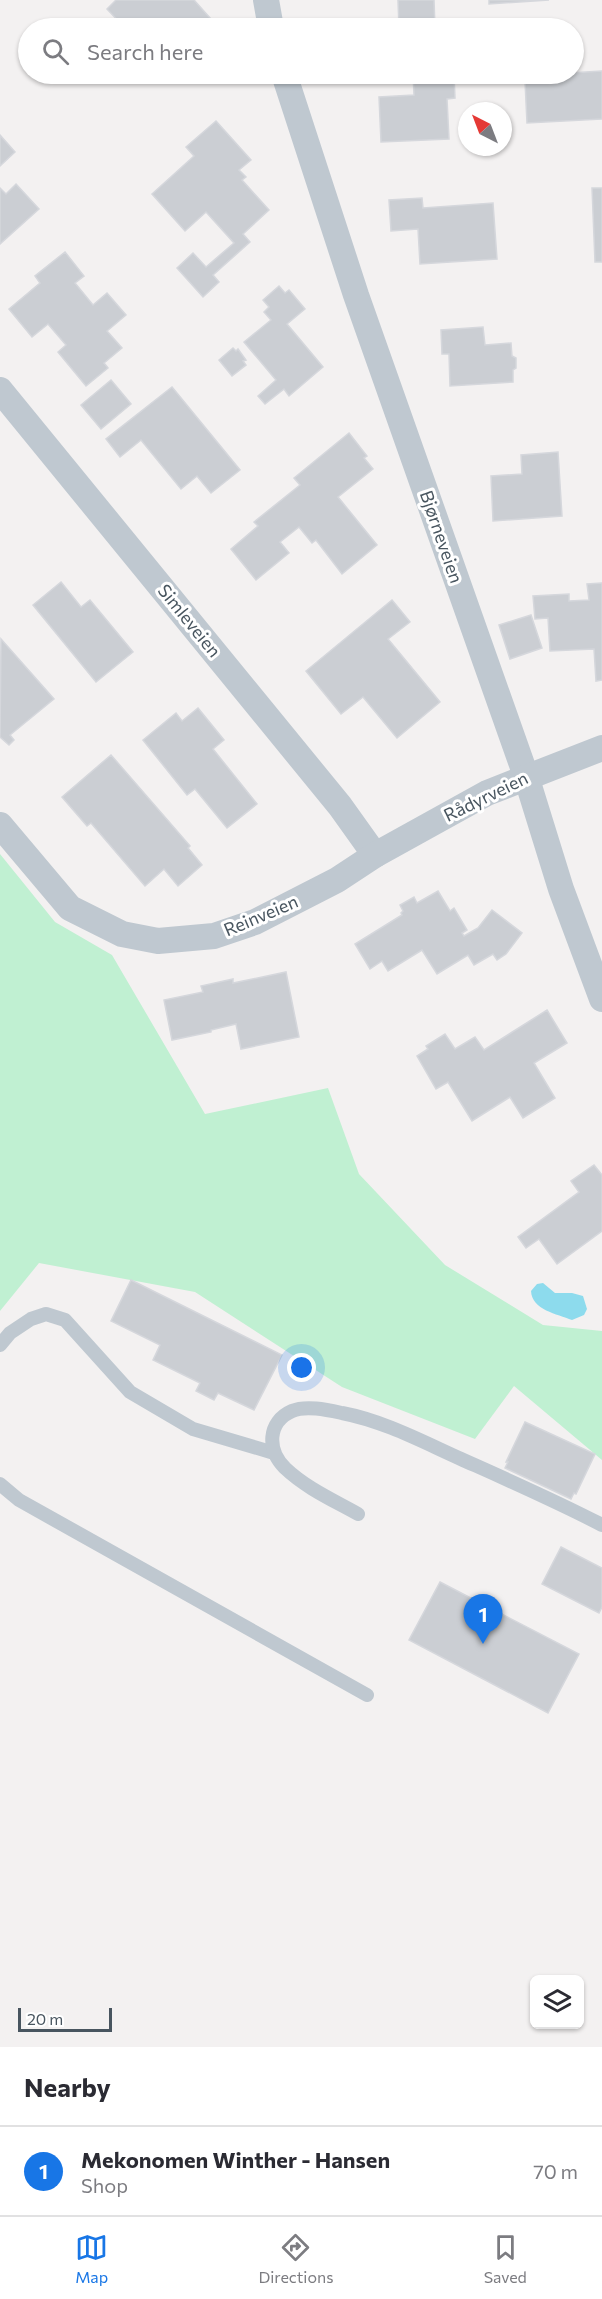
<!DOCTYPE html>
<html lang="en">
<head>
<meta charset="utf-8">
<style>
	:root { --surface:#fff; --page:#f7f7f7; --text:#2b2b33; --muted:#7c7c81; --line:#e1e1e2; --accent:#1876e6 }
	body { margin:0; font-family:Commissioner,sans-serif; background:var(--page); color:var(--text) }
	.controls { position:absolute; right:18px; bottom:18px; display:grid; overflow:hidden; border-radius:9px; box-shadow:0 2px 4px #0004 }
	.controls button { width:54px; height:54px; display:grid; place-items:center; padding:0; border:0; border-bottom:2px solid var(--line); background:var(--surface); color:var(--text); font:30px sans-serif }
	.compass { position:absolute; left:458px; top:102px; width:54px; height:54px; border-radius:50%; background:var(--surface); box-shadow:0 2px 4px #0004; rotate:318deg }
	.scale { position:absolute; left:18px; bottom:15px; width:94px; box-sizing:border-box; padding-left:6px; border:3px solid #48555f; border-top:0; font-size:16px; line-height:21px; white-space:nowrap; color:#48555f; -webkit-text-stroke:4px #fff; paint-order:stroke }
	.you { position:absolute; left:302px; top:1368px; width:21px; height:21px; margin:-15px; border:4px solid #fff; border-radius:50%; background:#1a73e8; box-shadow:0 0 0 9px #1a73e833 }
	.badge { display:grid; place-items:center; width:39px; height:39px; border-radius:50%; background:var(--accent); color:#fff; font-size:20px; font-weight:700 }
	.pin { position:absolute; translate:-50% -50px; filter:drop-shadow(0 2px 3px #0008) }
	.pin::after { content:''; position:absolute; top:32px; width:21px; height:18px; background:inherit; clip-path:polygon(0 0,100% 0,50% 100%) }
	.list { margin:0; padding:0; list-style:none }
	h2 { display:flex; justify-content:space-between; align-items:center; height:78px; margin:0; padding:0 24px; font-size:26px }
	h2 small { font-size:20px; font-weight:400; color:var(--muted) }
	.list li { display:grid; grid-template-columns:39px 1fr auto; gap:18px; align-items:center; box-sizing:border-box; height:90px; padding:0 24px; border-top:2px solid var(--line) }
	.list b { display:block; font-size:22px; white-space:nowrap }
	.list p { margin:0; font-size:20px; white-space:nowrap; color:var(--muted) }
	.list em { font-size:20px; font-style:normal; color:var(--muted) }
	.icon { flex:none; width:33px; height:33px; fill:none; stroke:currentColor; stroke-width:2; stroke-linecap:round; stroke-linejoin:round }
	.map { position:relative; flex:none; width:602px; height:2047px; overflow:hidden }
	.search { position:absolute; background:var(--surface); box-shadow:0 2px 4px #0004; left:18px; right:18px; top:18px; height:66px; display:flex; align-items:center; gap:15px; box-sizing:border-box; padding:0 21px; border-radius:33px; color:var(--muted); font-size:22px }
	.sheet { height:168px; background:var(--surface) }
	nav { display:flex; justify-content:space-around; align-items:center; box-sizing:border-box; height:84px; border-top:2px solid var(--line); background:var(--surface); font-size:16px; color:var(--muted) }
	nav a { display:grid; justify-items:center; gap:3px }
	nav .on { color:var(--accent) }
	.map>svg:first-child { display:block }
	.green { fill:#c0f0d2 }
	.water { fill:#8ddbed }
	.building { fill:#cbced3; stroke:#d5d7dc; stroke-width:1.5 }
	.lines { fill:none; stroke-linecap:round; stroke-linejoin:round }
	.service { stroke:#bfc8d0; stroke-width:14 }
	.minor { stroke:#bfc8d0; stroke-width:26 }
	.labels { text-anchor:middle; stroke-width:6; stroke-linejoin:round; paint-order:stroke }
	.street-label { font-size:18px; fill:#48555f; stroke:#fff }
</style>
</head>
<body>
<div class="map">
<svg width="602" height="2047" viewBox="0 0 602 2047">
	<rect width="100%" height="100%" fill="#f3f1f1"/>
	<path class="green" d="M0,854l55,68 57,33 93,159 123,-26 31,86 86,91 98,60 59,6v129l-88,-74 -39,53 -133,-52 -147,-95 -156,-29 -39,48z"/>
	<path class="water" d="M543,1283l12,10h17l11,3 4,13 -3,6 -12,5c-15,-6 -40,-10 -41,-29l6,-7z"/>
	<g class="building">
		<path d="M116,0h78l25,28h-94l-18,-19z"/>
		<path d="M398,0h36l1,28h-36z"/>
		<path d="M489,0h60l-60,4z"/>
		<path d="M602,71v48l-75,4 -2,-42 30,-1 -1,-6z"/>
		<path d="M413,74h41l1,24 -8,1 2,40 -68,3 -2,-45 35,-2z"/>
		<path d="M216,121l35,39 -12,10 7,7 -4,3 27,30 -26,24 7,8 -37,33 6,7 -16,15 -26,-29 16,-15 13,14 28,-24 -28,-31 -21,19 -33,-37 42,-38 -8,-9z"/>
		<path d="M0,135l15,17 -15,14z"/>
		<path d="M16,184l23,25 -39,35v-56l6,6z"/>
		<path d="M592,188h10v74h-7z"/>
		<path d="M422,198l1,10 70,-5 4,56 -77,5 -2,-35 -27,2 -2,-31z"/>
		<path d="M65,252l19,24 -9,7 18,22 14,-12 19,22 -19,16 15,17 -18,15 4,5 -22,18 -28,-34 8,-7 -18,-21 -16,13 -23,-28 31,-26 -5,-7z"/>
		<path d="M279,286l6,7 4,-3 16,19 -18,15 36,43 -34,29 -5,-7 -19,15 -7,-8 18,-16 -32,-38 27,-22 -7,-8 5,-5 -6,-7z"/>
		<path d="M483,327l2,18 26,-2 1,13 4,2v10l-3,2v12l-63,4 -1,-32h-7l-1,-24z"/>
		<path d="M233,348l3,3 2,-2 8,11 -3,1 3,4 -14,11 -13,-16z"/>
		<path d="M111,380l20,24 -30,25 -20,-24z"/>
		<path d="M172,387l68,83 -29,23 -14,-17 -16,13 -40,-49 -21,17 -14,-18z"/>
		<path d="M349,433l18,23 -3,2 9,11 -35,28 39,48 -35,29 -26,-34 -4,3 -13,-16 -19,15 9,11 -33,27 -25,-31 27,-23 -4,-4 46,-37 -6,-7z"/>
		<path d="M558,452l4,64 -69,5 -2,-45 31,-2 -1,-19z"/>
		<path d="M61,582l20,25 9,-7 43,52 -37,30 -63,-77z"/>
		<path d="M602,583v97l-6,1 -2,-32 -44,2 -2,-33 -13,1 -2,-23 36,-2v7l20,-1 -2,-16z"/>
		<path d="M392,600l18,22 -22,17 52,63 -43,36 -34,-41 -22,17 -35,-43z"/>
		<path d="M531,615l11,33 -32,11 -11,-34z"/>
		<path d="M1,639l53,60 -44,36 4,5 -5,5 -9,-8z"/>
		<path d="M198,708l26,32 -11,9 44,55 -30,24 -32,-39 -8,6 -44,-55 33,-27 6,8z"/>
		<path d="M111,755l79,91 -2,2 14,17 -24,21 -14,-17 -19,17 -54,-63 -4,3 -25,-29z"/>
		<path d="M438,891l12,20 4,-3 13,22 -5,3 2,3 14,-8 14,-18 30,23 -16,21 -9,6 -4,-6 -19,11 -6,-10 -31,19 -15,-24 -34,21 -6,-10 -12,8 -15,-25 47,-29 -1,-2 2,-2 -3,-6 14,-8 3,6z"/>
		<path d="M286,972l13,65 -58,12 -5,-25 -25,6v2l-39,8 -8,-40 39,-8 -2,-6 32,-7v4z"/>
		<path d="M547,1010l20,33 -33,20 21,35 -32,20 -13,-21 -38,24 -24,-39 -12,7 -19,-33 11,-7 -2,-3 19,-12 10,15 20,-12 9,13z"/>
		<path d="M594,1165l8,10v56l-45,33 -18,-25 -13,9 -8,-11 61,-45 -8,-11z"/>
		<path d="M131,1280l151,75 -28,55 -36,-17 -4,7 -18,-9 4,-8 -47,-23 7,-15 -49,-24z"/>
		<path d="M525,1422l70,32 -19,40 -2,-1 -3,6 -66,-31 3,-6h-2z"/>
		<path d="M561,1547l41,21v39l-3,6 -57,-29z"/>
		<path d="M440,1582l139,72 -31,59 -139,-73z"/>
	</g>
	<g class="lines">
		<g class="service">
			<path d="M0,1345l10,-12 21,-14 15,-5 19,6 65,72 63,37 81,24"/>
			<path d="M0,1484l19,16 348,195"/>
			<path d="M358,1514c-25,-14 -52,-26 -73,-46 -18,-18 -18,-46 7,-57 14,-6 36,-1 50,2 42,8 81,29 119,46 47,21 95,42 141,66"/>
		</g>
		<g class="minor">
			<path d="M266,0l5,28"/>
			<path d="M284,74l72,221 170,481 35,113 41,110"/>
			<path d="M0,390l340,416 35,49"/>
			<path d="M0,825l70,83 52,26 36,7 56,-5 41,-14 82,-42 38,-25 112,-62 115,-45"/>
		</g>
	</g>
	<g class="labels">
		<g class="street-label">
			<text transform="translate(441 537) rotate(71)" y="6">Bjørneveien</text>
			<text transform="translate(189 621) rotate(51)" y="6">Simleveien</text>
			<text transform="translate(486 797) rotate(-26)" y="6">Rådyrveien</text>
			<text transform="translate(261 916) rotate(-23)" y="6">Reinveien</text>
		</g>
	</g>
</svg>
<div class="controls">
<button><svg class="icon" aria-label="layers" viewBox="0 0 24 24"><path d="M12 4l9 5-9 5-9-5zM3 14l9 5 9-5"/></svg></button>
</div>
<svg class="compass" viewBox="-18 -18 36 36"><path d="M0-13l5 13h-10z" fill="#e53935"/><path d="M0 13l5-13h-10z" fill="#7c7c81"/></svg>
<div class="scale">20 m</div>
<div class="you"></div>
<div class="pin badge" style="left:483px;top:1644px">1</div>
<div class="search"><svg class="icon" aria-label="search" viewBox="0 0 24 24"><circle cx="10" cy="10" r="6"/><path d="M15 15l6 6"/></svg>Search here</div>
</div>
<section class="sheet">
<h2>Nearby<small></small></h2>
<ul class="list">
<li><span class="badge">1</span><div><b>Mekonomen Winther - Hansen</b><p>Shop</p></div><em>70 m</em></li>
</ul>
</section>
<nav>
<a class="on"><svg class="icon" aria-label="map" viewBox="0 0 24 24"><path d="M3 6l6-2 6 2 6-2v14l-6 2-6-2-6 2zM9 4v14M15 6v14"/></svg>Map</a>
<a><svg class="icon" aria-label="directions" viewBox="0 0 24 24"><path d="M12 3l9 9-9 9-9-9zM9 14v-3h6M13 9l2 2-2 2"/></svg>Directions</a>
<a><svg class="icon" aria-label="saved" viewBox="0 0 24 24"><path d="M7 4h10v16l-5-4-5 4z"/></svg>Saved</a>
</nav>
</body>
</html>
